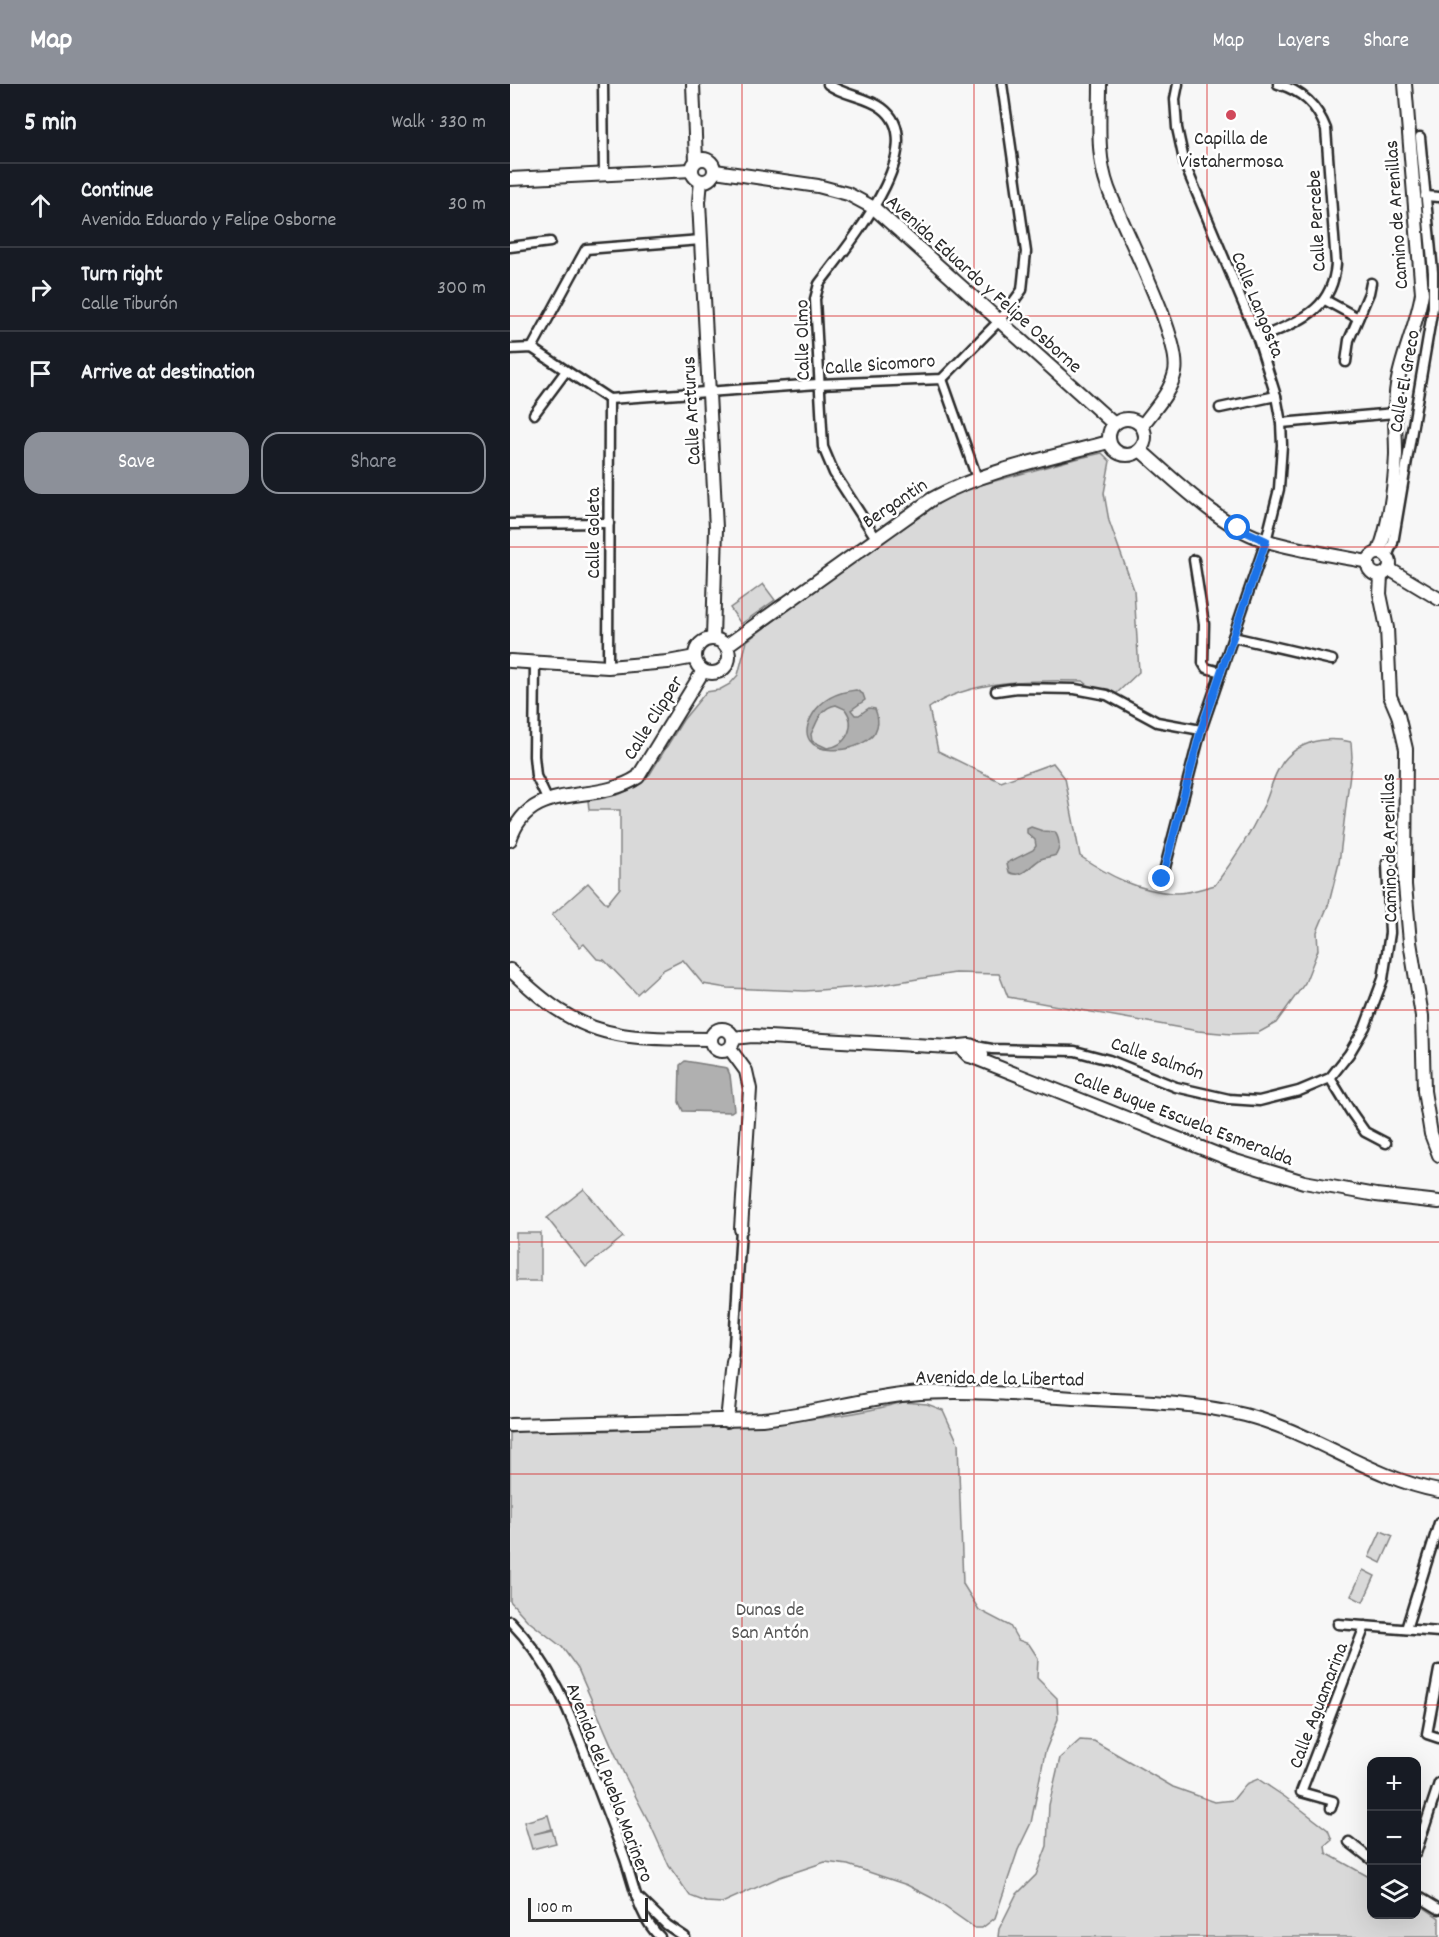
<!DOCTYPE html>
<html lang="en">
<head>
<meta charset="utf-8">
<style>
	:root { --surface:#171b24; --page:#20242c; --text:#f1f3f6; --muted:#9ea1a6; --line:#363941; --accent:#8c9099 }
	body { margin:0; font-family:Dekko,sans-serif; background:var(--page); color:var(--text) }
	.controls { position:absolute; right:18px; bottom:18px; display:grid; overflow:hidden; border-radius:12px; box-shadow:0 6px 24px #0002 }
	.controls button { width:54px; height:54px; display:grid; place-items:center; padding:0; border:0; border-bottom:2px solid var(--line); background:var(--surface); color:var(--text); font:30px sans-serif }
	.scale { position:absolute; left:18px; bottom:15px; width:120px; box-sizing:border-box; padding-left:6px; border:3px solid #2b2b2b; border-top:0; font-size:16px; line-height:21px; white-space:nowrap; color:#2b2b2b; -webkit-text-stroke:4px #fff; paint-order:stroke }
	.stop { position:absolute; width:18px; height:18px; margin:-14px; border:4px solid #1a73e8; border-radius:50%; background:#fff }
	.stop.end { background:#1a73e8; border-color:#fff; box-shadow:0 2px 6px #0008 }
	.list { margin:0; padding:0; list-style:none }
	h2 { display:flex; justify-content:space-between; align-items:center; height:78px; margin:0; padding:0 24px; font-size:26px }
	h2 small { font-size:20px; font-weight:400; color:var(--muted) }
	.list li { display:grid; grid-template-columns:39px 1fr auto; gap:18px; align-items:center; box-sizing:border-box; height:84px; padding:0 24px; border-top:2px solid var(--line) }
	.list b { display:block; font-size:22px; white-space:nowrap }
	.list p { margin:0; font-size:20px; white-space:nowrap; color:var(--muted) }
	.list em { font-size:20px; font-style:normal; color:var(--muted) }
	.actions { display:flex; gap:12px; padding:18px 24px }
	.actions a { flex:1; padding:14px 0; border:2px solid var(--accent); border-radius:18px; text-align:center; font-size:21px; color:var(--accent) }
	.actions .main { background:var(--accent); color:#fff }
	.icon { flex:none; width:33px; height:33px; fill:none; stroke:currentColor; stroke-width:2; stroke-linecap:round; stroke-linejoin:round }
	.map { position:relative; flex:none; width:929px; height:1853px; overflow:hidden }
	header { display:flex; align-items:center; gap:36px; box-sizing:border-box; height:84px; padding:0 30px; background:var(--accent); color:#fff }
	header strong { font-size:28px }
	nav { display:flex; gap:33px; margin-inline-start:auto; font-size:21px }
	main { display:flex }
	aside { flex:1; background:var(--surface) }
	.map>svg:first-child { display:block }
	.green { fill:#d9d9d9; stroke:#828282; stroke-width:1.5 }
	.water { fill:#b0b0b0; stroke:#7b7b7b; stroke-width:1.5; fill-rule:evenodd }
	.lines { fill:none; stroke-linecap:round; stroke-linejoin:round }
	.street-casing { stroke:#2b2b2b; stroke-width:13 }
	.secondary-casing { stroke:#2b2b2b; stroke-width:16 }
	.street { stroke:#fff; stroke-width:8 }
	.secondary { stroke:#fff; stroke-width:12 }
	.route { stroke:#1a73e8; stroke-width:8 }
	.grid { fill:none; stroke:#d62828; stroke-width:1.5; stroke-opacity:0.55 }
	.poi-dot { fill:#d1495b; stroke:#fff; stroke-width:2 }
	.labels { text-anchor:middle; stroke-width:5; stroke-linejoin:round; paint-order:stroke }
	.poi-label { font-size:20px; fill:#2b2b2b; stroke:#fff }
	.street-label { font-size:20px; fill:#2b2b2b; stroke:#fff }
	.park-label { font-size:20px; fill:#565656; stroke:#fff }
</style>
</head>
<body>
<header>
<strong>Map</strong>
<nav><a>Map</a><a>Layers</a><a>Share</a></nav>
</header>
<main>
<aside>
<h2>5 min<small>Walk · 330 m</small></h2>
<ul class="list">
<li><svg class="icon" aria-label="ahead" viewBox="0 0 24 24"><path d="M12 20V5M6 11l6-6 6 6"/></svg><div><b>Continue</b><p>Avenida Eduardo y Felipe Osborne</p></div><em>30 m</em></li>
<li><svg class="icon" aria-label="right" viewBox="0 0 24 24"><path d="M7 20v-9h11M14 6l5 5-5 5"/></svg><div><b>Turn right</b><p>Calle Tiburón</p></div><em>300 m</em></li>
<li><svg class="icon" aria-label="arrive" viewBox="0 0 24 24"><path d="M6 21V4h12l-3 4 3 4H6"/></svg><div><b>Arrive at destination</b></div></li>
</ul>
<div class="actions"><a class="main">Save</a><a>Share</a></div>
</aside>
<div class="map">
<svg width="929" height="1853" viewBox="0 0 929 1853">
	<rect width="100%" height="100%" fill="#f7f7f7"/>
	<filter id="ink" filterUnits="userSpaceOnUse"><feTurbulence type="fractalNoise" baseFrequency=".0167" numOctaves="2"/><feDisplacementMap in="SourceGraphic" scale="12" xChannelSelector="R" yChannelSelector="G"/><feConvolveMatrix kernelMatrix="1 2 1 2 8 2 1 2 1" color-interpolation-filters="sRGB"/></filter>
	<g filter="url(#ink)">
		<g class="green">
			<path d="M592,369l8,8 -6,32 5,28 25,69 5,82 -23,22 -28,-9 -5,-4c-49,-1 -113,-2 -154,27l9,43 63,31 52,-19 12,15 15,78c29,20 58,35 94,37 13,1 29,-5 41,-8 18,-24 34,-49 47,-76 7,-12 9,-27 16,-39 14,-27 44,-35 73,-28l1,15 -13,106 -10,40 -12,29 1,18 -13,33 -29,40 -18,10 -27,1 -33,-3 -190,-34 -9,-23 -44,-1 -81,13 -69,5 -78,-3 -24,-4 -20,-24 -20,10 -26,24 -33,-34 -7,-1 -13,-15 -4,3 -28,-32 36,-32 19,21 13,-16v-78h-31l-1,-10 32,-6 17,-8 13,-12 33,-54 23,-28 13,-2 11,-6 8,-9 9,-34 93,-70 110,-75 16,-7 105,-29z"/>
			<path d="M253,500l12,16 -34,24 -11,-16z"/>
			<path d="M74,1105l39,48 -37,30 -39,-49z"/>
			<rect x="6" y="1149" width="25" height="48"/>
			<path d="M393,1318l24,2 16,6 15,33 5,141 16,26 31,16 8,14 11,4 9,14 -1,20 20,20 1,21 -13,33 -14,71 -13,27 -23,68 -13,10h-7l-43,-30 -25,-13 -59,-20 -23,-3 -45,15 -58,26 -16,-1 -16,-6 -21,-30 -18,-40 -27,-52 -46,-105 -16,-22 -35,-27 -17,-19v-168c12,-1 25,-3 37,-3 36,0 73,4 107,-6 84,-1 168,1 249,-22z"/>
			<path d="M871,1447l12,5 -12,27 -12,-6z"/>
			<path d="M853,1486l12,6 -12,26 -12,-6z"/>
			<path d="M570,1656l14,1 79,46 42,15 18,-2 13,-16 12,-5 27,18 43,33 4,10 -7,6 1,7 45,25 1,36h44l1,-10 6,3 16,11v19h-441l1,-8 17,-34 20,-20 11,-29 2,-41 11,-47z"/>
			<path d="M38,1731l4,14 -18,5 18,-4 4,13 -24,6 -8,-27z"/>
		</g>
		<g class="water">
			<path d="M346,606l7,4 2,6 -14,10 4,5h4l10,-7 6,1c2,5 4,13 2,18 -7,30 -93,35 -64,-13 9,-15 25,-22 43,-24zM326,621l9,4c12,16 2,37 -18,39l-15,-7 -1,-7c7,-13 9,-26 25,-29z"/>
			<path d="M521,743l12,4 12,1c5,8 6,15 1,23 -5,2 -11,2 -15,4 -11,6 -19,21 -32,13l-2,-9 26,-13 3,-4 -1,-6 -8,-7v-4z"/>
			<path d="M175,977l42,7 3,7 4,35 -3,2 -48,-1 -4,-9 1,-37z"/>
		</g>
		<g class="lines">
			<defs>
				<g id="street">
					<path d="M93,0l1,91"/>
					<path d="M318,0c16,12 38,12 54,24 52,38 -38,142 -63,176l-4,15 8,148 11,26 42,65"/>
					<path d="M915,112l14,1"/>
					<path d="M0,163l40,-5"/>
					<path d="M815,216l33,18"/>
					<path d="M748,255c39,-18 74,-26 78,-75l-10,-135c-9,-24 -24,-38 -48,-45"/>
					<path d="M22,264l54,-99 115,-9"/>
					<path d="M0,265l22,-1 77,51 209,-15 124,-5 58,-59 22,-30 4,-38 -24,-168"/>
					<path d="M836,278l3,-22 20,-47 2,-10"/>
					<path d="M432,295l35,99"/>
					<path d="M710,324l56,-12"/>
					<path d="M24,330l32,-43"/>
					<path d="M771,339l114,-10"/>
					<path d="M0,440l99,-1"/>
					<path d="M877,472l6,-13 40,-236v-35l-13,-135"/>
					<path d="M684,476l10,64 -1,39 3,5 15,4"/>
					<path d="M723,553l99,23"/>
					<path d="M25,578l-1,94 2,20 11,23"/>
					<path d="M98,583l1,-268"/>
					<path d="M486,607l21,-3 58,1 32,6 50,27 44,8"/>
					<path d="M652,795l39,-149 65,-189 13,-52 3,-44 -1,-22 -5,-27 -18,-57 -73,-174 -8,-37 -2,-29 3,-15"/>
					<path d="M465,962l17,3 83,2 34,9 67,27 53,12 30,2 40,-10 31,-13 19,-24 16,-27 18,-48 7,-46 -3,-70"/>
					<path d="M820,994l21,34 14,20 21,11"/>
					<path d="M223,1278l8,-133"/>
					<path d="M0,1537c45,46 62,98 84,156 10,28 21,54 31,82 9,27 14,58 35,78"/>
					<path d="M828,1540l101,8"/>
					<path d="M896,1545l33,-106"/>
					<path d="M929,1586l-12,64 12,4"/>
					<path d="M821,1724l2,-7 -32,-9 64,-166"/>
					<path d="M839,1758l23,18"/>
					<path d="M906,1769l23,-70"/>
					<path d="M906,1811l23,14"/>
					<path d="M130,1815l27,26 18,12"/>
				</g>
				<g id="secondary">
					<path d="M183,0l3,77"/>
					<path d="M590,0c0,35 -4,71 8,104 14,38 74,151 67,184 -5,22 -21,37 -33,54"/>
					<circle cx="193" cy="86" r="11"/>
					<path d="M205,87l103,15 30,8 26,14 240,216"/>
					<path d="M0,95l182,-9"/>
					<path d="M191,97l-2,21 17,326 -3,111"/>
					<circle cx="617" cy="353" r="18"/>
					<path d="M630,366c35,30 83,79 128,91 32,10 67,14 100,21"/>
					<circle cx="869" cy="480" r="11"/>
					<path d="M868,469c11,-24 17,-72 18,-99 0,-23 -3,-46 1,-69 5,-31 20,-60 25,-92l-17,-209"/>
					<path d="M879,485l50,30"/>
					<path d="M871,492l-1,18 7,34 3,68 8,19 8,34 -1,136 5,57 12,74 2,75 7,43 8,21"/>
					<circle cx="202" cy="572" r="17"/>
					<path d="M216,562l206,-147c50,-28 120,-42 177,-57"/>
					<path d="M0,577l98,6 60,-5 27,-5"/>
					<path d="M0,756c20,-62 83,-33 128,-63l65,-106"/>
					<path d="M0,886c16,14 32,30 50,41 49,32 95,27 151,28"/>
					<circle cx="212" cy="956" r="11"/>
					<path d="M223,954l19,-2 199,11 19,-2 10,4 2,6 -5,3 -8,-2 -5,-5 3,-5"/>
					<path d="M220,965l16,22 4,18 -9,140"/>
					<path d="M465,974l257,102 72,22 72,13 63,7"/>
					<path d="M217,1337l6,-59"/>
					<path d="M0,1341l252,-6c50,-5 98,-20 148,-25 54,-5 109,1 163,4 58,3 115,3 172,17 68,17 125,63 194,76"/>
				</g>
			</defs>
			<use href="#street" class="street-casing"/>
			<use href="#secondary" class="secondary-casing"/>
			<use href="#street" class="street"/>
			<use href="#secondary" class="secondary"/>
		</g>
	</g>
	<g class="lines" filter="url(#ink)">
		<path class="route" d="M652,795l39,-149 65,-189 -28,-13"/>
	</g>
	<path class="grid" d="M232,0v1853M464,0v1853M697,0v1853M0,232h929M0,463h929M0,695h929M0,926h929M0,1158h929M0,1390h929M0,1621h929"/>
	<circle class="poi-dot" cx="721" cy="31" r="6"/>
	<g class="labels">
		<g class="poi-label">
			<text x="721" y="60">Capilla de<tspan x="721" dy="23">Vistahermosa</tspan></text>
		</g>
		<g class="street-label">
			<text transform="translate(885 131) rotate(-94)" y="7">Camino de Arenillas</text>
			<text transform="translate(805 137) rotate(-93)" y="7">Calle Percebe</text>
			<text transform="translate(475 199) rotate(42)" y="7">Avenida Eduardo y Felipe Osborne</text>
			<text transform="translate(749 220) rotate(68)" y="7">Calle Langosta</text>
			<text transform="translate(291 256) rotate(-91)" y="7">Calle Olmo</text>
			<text transform="translate(370 279) rotate(-4)" y="7">Calle Sicomoro</text>
			<text transform="translate(893 297) rotate(-80)" y="7">Calle El Greco</text>
			<text transform="translate(180 327) rotate(-93)" y="7">Calle Arcturus</text>
			<text transform="translate(384 418) rotate(-34)" y="7">Bergantin</text>
			<text transform="translate(82 449) rotate(-90)" y="7">Calle Goleta</text>
			<text transform="translate(142 633) rotate(-58)" y="7">Calle Clipper</text>
			<text transform="translate(878 764) rotate(-91)" y="7">Camino de Arenillas</text>
			<text transform="translate(648 973) rotate(19)" y="7">Calle Salmón</text>
			<text transform="translate(674 1033) rotate(21)" y="7">Calle Buque Escuela Esmeralda</text>
			<text transform="translate(490 1293) rotate(1)" y="7">Avenida de la Libertad</text>
			<text transform="translate(807 1621) rotate(-69)" y="7">Calle Aguamarina</text>
			<text transform="translate(101 1698) rotate(69)" y="7">Avenida del Pueblo Marinero</text>
		</g>
		<g class="park-label">
			<text x="260" y="1531">Dunas de<tspan x="260" dy="23">San Antón</tspan></text>
		</g>
	</g>
</svg>
<div class="controls">
<button>+</button>
<button>−</button>
<button><svg class="icon" aria-label="layers" viewBox="0 0 24 24"><path d="M12 4l9 5-9 5-9-5zM3 14l9 5 9-5"/></svg></button>
</div>
<div class="scale">100 m</div>
<div class="stop" style="left:728px;top:444px"></div>
<div class="stop end" style="left:652px;top:795px"></div>
</div>
</main>
</body>
</html>
